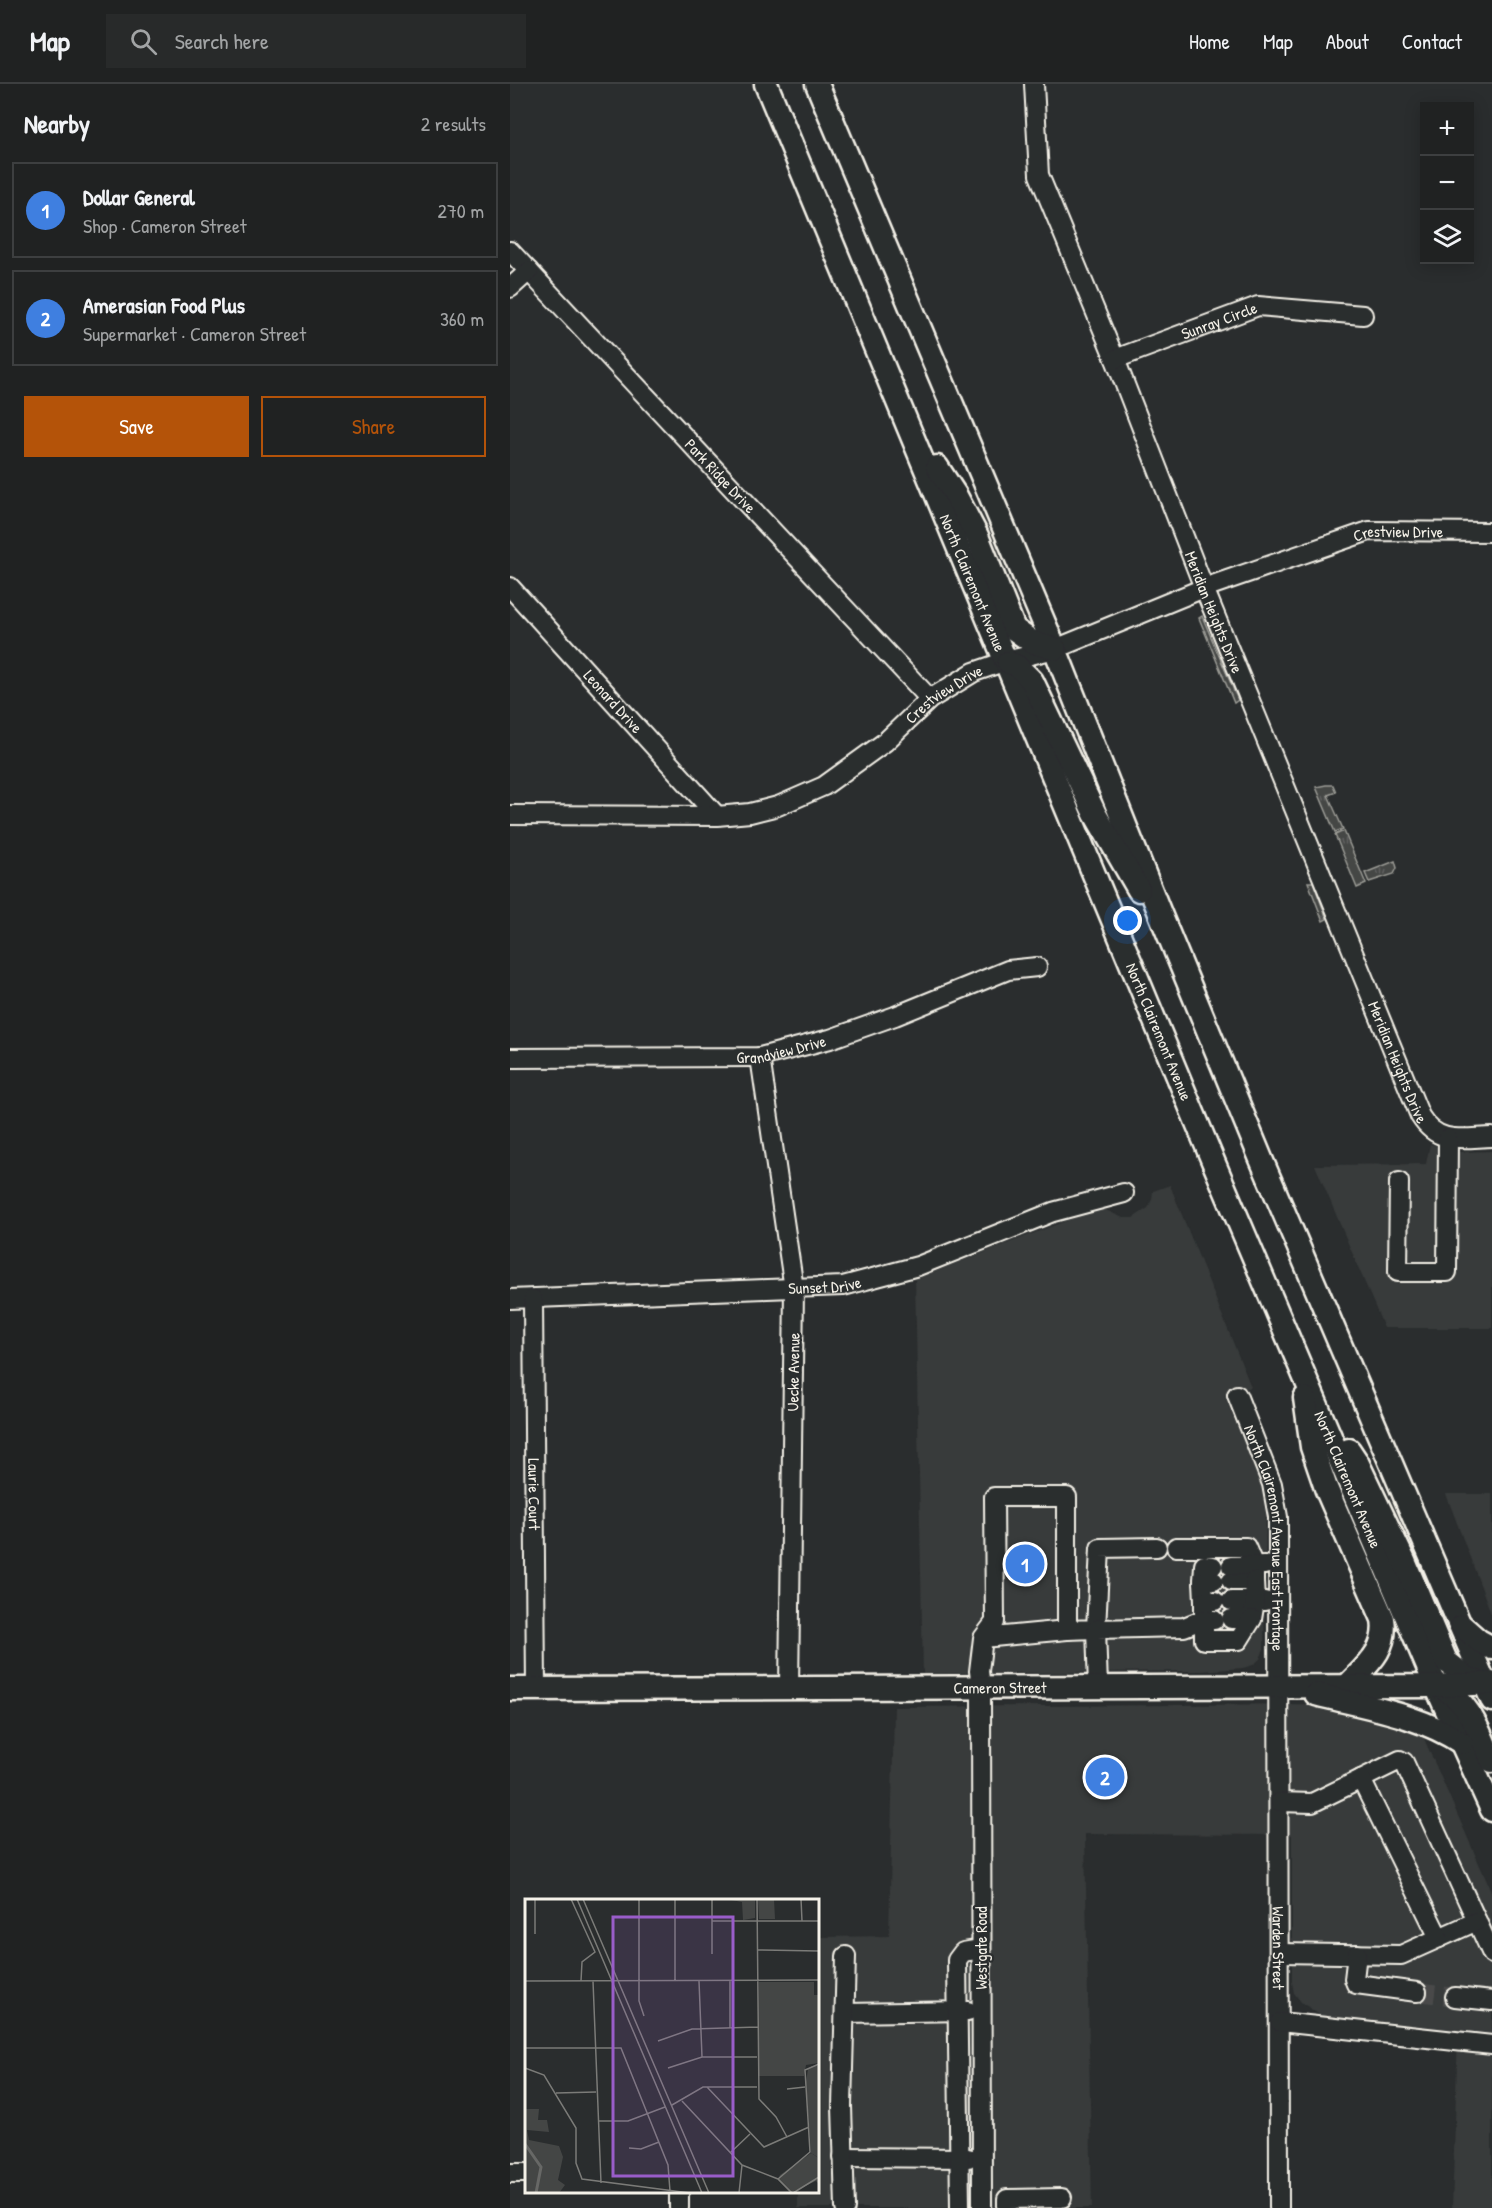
<!DOCTYPE html>
<html lang="en">
<head>
<meta charset="utf-8">
<style>
	:root { --surface:#202222; --page:#282a2a; --text:#f1f3f6; --muted:#a2a4a5; --line:#3d3f40; --accent:#b45309 }
	body { margin:0; font-family:"Patrick Hand",sans-serif; background:var(--page); color:var(--text) }
	.controls { position:absolute; right:18px; top:18px; display:grid; overflow:hidden; border-radius:0px; box-shadow:0 3px 15px #0003 }
	.controls button { width:54px; height:54px; display:grid; place-items:center; padding:0; border:0; border-bottom:2px solid var(--line); background:var(--surface); color:var(--text); font:30px sans-serif }
	.you { position:absolute; left:618px; top:837px; width:21px; height:21px; margin:-15px; border:4px solid #fff; border-radius:50%; background:#1a73e8; box-shadow:0 0 0 9px #1a73e833 }
	.badge { display:grid; place-items:center; width:39px; height:39px; border-radius:50%; background:var(--accent); color:#fff; font-size:20px; font-weight:700 }
	.pin { position:absolute; translate:-50% -50%; border:3px solid #fff; box-shadow:0 2px 6px #0006 }
	.list { margin:0; padding:0; list-style:none }
	h2 { display:flex; justify-content:space-between; align-items:center; height:78px; margin:0; padding:0 24px; font-size:26px }
	h2 small { font-size:20px; font-weight:400; color:var(--muted) }
	.list li { display:grid; grid-template-columns:39px 1fr auto; gap:18px; align-items:center; box-sizing:border-box; height:96px; margin:0 12px 12px; padding:0 12px; border:2px solid var(--line); border-radius:0px }
	.list b { display:block; font-size:22px; white-space:nowrap }
	.list p { margin:0; font-size:20px; white-space:nowrap; color:var(--muted) }
	.list em { font-size:20px; font-style:normal; color:var(--muted) }
	.actions { display:flex; gap:12px; padding:18px 24px }
	.actions a { flex:1; padding:14px 0; border:2px solid var(--accent); border-radius:0px; text-align:center; font-size:21px; color:var(--accent) }
	.actions .main { background:var(--accent); color:#fff }
	.icon { flex:none; width:33px; height:33px; fill:none; stroke:currentColor; stroke-width:2; stroke-linecap:round; stroke-linejoin:round }
	.map { position:relative; flex:none; width:982px; height:2124px; overflow:hidden }
	header { display:flex; align-items:center; gap:36px; box-sizing:border-box; height:84px; padding:0 30px; background:var(--surface); border-bottom:2px solid var(--line) }
	header strong { font-size:28px }
	nav { display:flex; gap:33px; margin-inline-start:auto; font-size:21px }
	.search { width:420px; height:54px; background:var(--page); display:flex; align-items:center; gap:15px; box-sizing:border-box; padding:0 21px; border-radius:0px; color:var(--muted); font-size:22px }
	main { display:flex }
	aside { flex:1; background:var(--surface) }
	.map>svg:first-child { display:block }
	.built { fill:#373a3a }
	.grass { fill:url(#grass-tufts); stroke:#9c9c96; stroke-width:1.5 }
	.lines { fill:none; stroke-linecap:round; stroke-linejoin:round }
	.minor-tunnel { stroke:#484a4a; stroke-width:18; stroke-dasharray:18 9; stroke-linecap:butt }
	.minor-casing { stroke:#f4f1e8; stroke-width:22 }
	.major-casing { stroke:#f4f1e8; stroke-width:27 }
	.minor { stroke:#2a2d2e; stroke-width:18 }
	.major { stroke:#2a2d2e; stroke-width:22 }
	.labels { text-anchor:middle; stroke-width:4.5; stroke-linejoin:round; paint-order:stroke }
	.street-label { font-size:16px; fill:#f4f1e8; stroke:#2a2d2e }
	.inset-river { fill:none; stroke:#676866; stroke-width:3 }
	.inset-road { fill:none; stroke:#7b7b78; stroke-width:1.5 }
	.view { fill:#995dc9; fill-opacity:0.15; stroke:#995dc9; stroke-width:3 }
	.inset-edge { fill:none; stroke:#f4f1e8; stroke-width:3 }
</style>
</head>
<body>
<header>
<strong>Map</strong>
<div class="search"><svg class="icon" aria-label="search" viewBox="0 0 24 24"><circle cx="10" cy="10" r="6"/><path d="M15 15l6 6"/></svg>Search here</div>
<nav><a>Home</a><a>Map</a><a>About</a><a>Contact</a></nav>
</header>
<main>
<aside>
<h2>Nearby<small>2 results</small></h2>
<ul class="list">
<li><span class="badge" style="background:#3f7fe0">1</span><div><b>Dollar General</b><p>Shop · Cameron Street</p></div><em>270 m</em></li>
<li><span class="badge" style="background:#3f7fe0">2</span><div><b>Amerasian Food Plus</b><p>Supermarket · Cameron Street</p></div><em>360 m</em></li>
</ul>
<div class="actions"><a class="main">Save</a><a>Share</a></div>
</aside>
<div class="map">
<svg width="982" height="2124" viewBox="0 0 982 2124">
	<defs>
		<pattern id="grass-tufts" width="24" height="20" patternUnits="userSpaceOnUse" patternTransform="scale(1.5)"><rect width="24" height="20" fill="#444645"/><path d="M3 7l-1-3M5 7V3M7 7l1-3M15 17l-1-3M17 17v-4M19 17l1-3" fill="none" stroke="#606160"/></pattern>
	</defs>
	<rect width="100%" height="100%" fill="#2a2d2e"/>
	<filter id="ink" filterUnits="userSpaceOnUse"><feTurbulence type="fractalNoise" baseFrequency=".0167" numOctaves="2"/><feDisplacementMap in="SourceGraphic" scale="12" xChannelSelector="R" yChannelSelector="G"/><feConvolveMatrix kernelMatrix="1 2 1 2 8 2 1 2 1" color-interpolation-filters="sRGB"/></filter>
	<g filter="url(#ink)">
		<g class="built">
			<path d="M920,1060l28,8 34,-1v177h-108l-69,-163 111,-1z"/>
			<path d="M660,1101l81,202 -26,10 37,89 4,31 -2,132 -4,10 -7,6 -10,3 -41,3 -279,3 -8,-395 181,-70h8l19,9h10l15,-10 4,-9 1,-8z"/>
			<path d="M936,1410h46v122z"/>
			<path d="M822,1620l86,21 74,168v315h-40l6,-175 -137,-17 -20,-14 -7,-9 -2,-11v-147l-207,-1 7,374h-294v-16h20v-255l71,-1 5,-229z"/>
		</g>
		<g class="grass">
			<path d="M692,532l36,84 -4,3 -35,-85z"/>
			<path d="M816,701h7l3,7 -8,3 15,34 -8,3 -19,-45z"/>
			<path d="M834,747l22,53 -9,4 -22,-53z"/>
			<path d="M885,777l2,7 -3,6 -25,8 -4,-9z"/>
			<path d="M798,798h5l14,37 -4,2z"/>
		</g>
		<g class="lines">
			<path class="minor-tunnel" d="M907,1908l38,5"/>
			<defs>
				<g id="minor">
					<path id="s1" d="M524,0l5,91 76,184 89,229 216,528c18,29 41,22 72,21"/>
					<path id="s2" d="M0,167l420,448"/>
					<path d="M0,204l19,-17"/>
					<path id="s3" d="M605,275l143,-53 105,9"/>
					<path id="s4" d="M0,503l207,229"/>
					<path id="s5" d="M0,731l207,1 33,-3 28,-7 46,-20 61,-44 45,-43 44,-27 32,-11 49,-12 149,-61 165,-57 123,1"/>
					<path d="M250,973l34,232 -5,400"/>
					<path id="s6" d="M0,974l250,-1 70,-18 65,-23 113,-46 29,-3"/>
					<path d="M889,1098l-1,90h49l1,-134"/>
					<path id="s7" d="M0,1215l333,-13 75,-20 135,-54 71,-19"/>
					<path id="s8" d="M23,1215l3,390"/>
					<path id="s9" d="M727,1311l35,89 6,33 1,691"/>
					<path d="M666,1463h70l8,19v15h-23"/>
					<path d="M721,1482l34,-1"/>
					<path d="M693,1497l1,-16 9,1"/>
					<path d="M694,1517l-1,-20h11"/>
					<path d="M721,1517h34"/>
					<path d="M721,1535h21l3,-18 -1,-20"/>
					<path d="M704,1536l-10,-1v-18h11"/>
					<path d="M557,1546l29,-1 4,-81 57,-1"/>
					<path d="M588,1603l-2,-58 88,-2 20,-8v21h35l13,-21"/>
					<path d="M770,1718l32,1 88,-43 4,2 88,192"/>
					<path d="M929,1854l38,-17"/>
					<path d="M770,1869l121,2 38,-17 -78,-159"/>
					<path d="M847,1870l-3,25 2,5 61,8"/>
					<path d="M945,1913l37,4"/>
					<path d="M335,1929l123,-2"/>
					<path d="M770,1938l212,23"/>
					<path d="M333,2073l125,1"/>
					<path d="M0,2089h16"/>
					<path d="M169,2124v-16"/>
					<path d="M335,2124l-3,-102 4,-150"/>
					<path d="M450,2124l-3,-248 6,-8 18,-3"/>
					<path d="M472,2124l-1,-520 -2,-17 4,-33 12,-16 -1,-125h73v133l-84,8"/>
					<path d="M497,2124v-9l55,-1"/>
				</g>
				<g id="major">
					<path id="s10" d="M256,0l447,1077 223,525 56,124"/>
					<path d="M307,0l238,565 106,267 100,243 231,541"/>
					<path d="M427,383l19,29 21,40 37,93 18,13 23,7"/>
					<path d="M498,578l9,4 15,15 63,133 44,76"/>
					<path d="M795,1314l7,49 14,41 57,131c5,31 -16,46 -36,67"/>
					<path d="M839,1366l8,12 47,99 42,100 20,16 14,5"/>
					<path d="M952,1542l17,15 13,7"/>
					<path d="M928,1603c5,2 12,5 16,9 19,16 28,43 38,65"/>
					<path id="s11" d="M0,1605l926,-3 56,-3"/>
					<path d="M806,1610c49,13 103,20 146,49"/>
				</g>
			</defs>
			<use href="#minor" class="minor-casing"/>
			<use href="#major" class="major-casing"/>
			<use href="#minor" class="minor"/>
			<use href="#major" class="major"/>
		</g>
	</g>
	<g class="labels">
		<g class="street-label">
			<text dy="6" stroke="none"><textPath href="#s3" startOffset="111">Sunray Circle</textPath></text>
			<text dy="6" stroke="none"><textPath href="#s2" startOffset="308">Park Ridge Drive</textPath></text>
			<text dy="6" stroke="none"><textPath href="#s5" startOffset="957">Crestview Drive</textPath></text>
			<text dy="6" stroke="none"><textPath href="#s10" startOffset="540">North Clairemont Avenue</textPath></text>
			<text dy="6" stroke="none"><textPath href="#s1" startOffset="562">Meridian Heights Drive</textPath></text>
			<text dy="6" stroke="none"><textPath href="#s5" startOffset="471">Crestview Drive</textPath></text>
			<text dy="6" stroke="none"><textPath href="#s4" startOffset="154">Leonard Drive</textPath></text>
			<text dy="6" stroke="none"><textPath href="#s10" startOffset="1026">North Clairemont Avenue</textPath></text>
			<text dy="6" stroke="none"><textPath href="#s6" startOffset="272">Grandview Drive</textPath></text>
			<text dy="6" stroke="none"><textPath href="#s1" startOffset="1048">Meridian Heights Drive</textPath></text>
			<text dy="6" stroke="none"><textPath href="#s7" startOffset="315">Sunset Drive</textPath></text>
			<text transform="translate(283 1288) rotate(-89)" y="6">Uecke Avenue</text>
			<text dy="6" stroke="none"><textPath href="#s10" startOffset="1512">North Clairemont Avenue</textPath></text>
			<text dy="6" stroke="none"><textPath href="#s8" startOffset="195">Laurie Court</textPath></text>
			<text dy="6" stroke="none"><textPath href="#s9" startOffset="148">North Clairemont Avenue East Frontage</textPath></text>
			<text dy="6" stroke="none"><textPath href="#s11" startOffset="490">Cameron Street</textPath></text>
			<text dy="6" stroke="none"><textPath href="#s9" startOffset="560">Warden Street</textPath></text>
			<text transform="translate(471 1864) rotate(-90)" y="6">Westgate Road</text>
		</g>
	</g>
	<g transform="translate(15 1815)">
		<rect width="294" height="294" fill="#2a2d2e"/>
		<path d="M201,0h29v19l-12,2 -1,-18zM233,0h16l1,20h-16zM234,83h55v13h5v68l-13,2 -2,11h-46zM286,254l8,5v26l-3,-3 -26,12 -12,-13 2,-5z" fill="#444645"/>
		<path d="M0,206l1,4h13l-1,11h9l2,12 -22,-2 2,10 30,6 4,11 -5,23 7,5 -6,8h-34z" fill="#444645"/>
		<path d="M287,167h7v92l-8,-5 -5,-71 2,-13z" fill="#444645"/>
		<path class="inset-river" d="M0,245l16,23 -5,26"/>
		<path class="inset-road" d="M10,0v35M46,0l24,53 -13,10 -1,19M52,0l125,294M58,0l126,294M114,0v102l5,15M150,0v81M232,0l2,200 17,18 11,20M276,0l1,22M187,22h107M232,51l62,1M187,55v-55M0,82l294,-1M68,82l8,202M174,82l3,76M205,82v47M133,142l34,-12 66,-2M0,149h96l47,117 2,26M0,169l19,7 32,53v35l6,16 108,14M143,169l34,-11h55M182,188l57,60 45,-20M262,190l18,-2M31,194l40,-1M157,202l60,64 36,14 14,14M147,206l31,-18h54M74,222h29l37,-14M104,249l12,1 18,-7M205,254l20,-19M253,280l32,-27 -5,-82 14,-6M214,294l3,-28M268,294l26,-16"/>
		<path class="view" d="M88,18h120v259h-120z"/>
		<rect width="294" height="294" class="inset-edge"/>
	</g>
</svg>
<div class="controls">
<button>+</button>
<button>−</button>
<button><svg class="icon" aria-label="layers" viewBox="0 0 24 24"><path d="M12 4l9 5-9 5-9-5zM3 14l9 5 9-5"/></svg></button>
</div>
<div class="you"></div>
<div class="pin badge" style="left:515px;top:1480px;background:#3f7fe0">1</div>
<div class="pin badge" style="left:595px;top:1693px;background:#3f7fe0">2</div>
</div>
</main>
</body>
</html>
